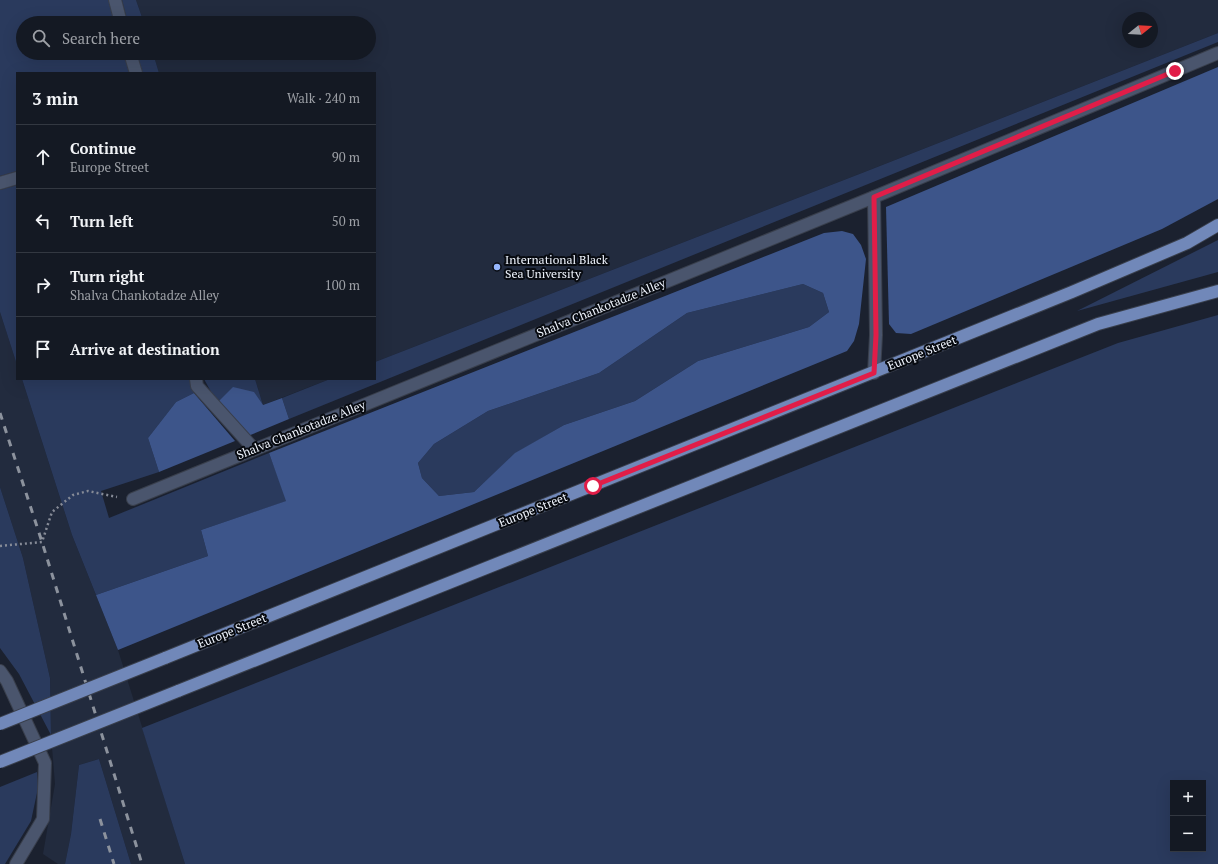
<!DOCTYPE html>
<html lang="en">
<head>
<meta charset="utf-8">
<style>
	:root { --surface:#141923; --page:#212630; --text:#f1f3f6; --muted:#9da0a6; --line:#333841 }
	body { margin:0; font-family:"PT Serif",serif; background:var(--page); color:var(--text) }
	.controls { position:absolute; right:12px; bottom:12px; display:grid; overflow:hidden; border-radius:0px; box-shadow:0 4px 16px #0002 }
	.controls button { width:36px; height:36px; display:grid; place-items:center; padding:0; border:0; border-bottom:1px solid var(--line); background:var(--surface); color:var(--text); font:20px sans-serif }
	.compass { position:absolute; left:1122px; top:12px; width:36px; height:36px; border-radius:50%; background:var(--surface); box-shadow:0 4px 16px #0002; rotate:72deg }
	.stop { position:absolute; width:12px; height:12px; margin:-9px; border:3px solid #e11d48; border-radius:50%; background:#fff }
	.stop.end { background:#e11d48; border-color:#fff; box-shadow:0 1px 4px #0008 }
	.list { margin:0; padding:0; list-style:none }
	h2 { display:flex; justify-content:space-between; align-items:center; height:52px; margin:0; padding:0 16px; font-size:17px }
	h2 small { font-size:13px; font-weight:400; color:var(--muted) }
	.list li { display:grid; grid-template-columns:26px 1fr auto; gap:12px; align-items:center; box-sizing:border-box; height:64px; padding:0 16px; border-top:1px solid var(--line) }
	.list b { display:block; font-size:15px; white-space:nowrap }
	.list p { margin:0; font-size:13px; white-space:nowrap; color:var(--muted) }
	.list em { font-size:13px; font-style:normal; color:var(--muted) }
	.icon { flex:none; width:22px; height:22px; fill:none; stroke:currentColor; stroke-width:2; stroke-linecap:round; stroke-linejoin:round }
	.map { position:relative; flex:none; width:1218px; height:864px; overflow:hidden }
	.search { position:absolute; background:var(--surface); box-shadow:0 4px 16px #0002; left:16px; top:16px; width:360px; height:44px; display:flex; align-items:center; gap:10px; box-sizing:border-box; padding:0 14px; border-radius:22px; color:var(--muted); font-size:15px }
	.panel { position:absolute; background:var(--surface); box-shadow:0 4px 16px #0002; left:16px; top:72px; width:360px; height:308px; border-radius:0px }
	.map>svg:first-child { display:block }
	.built { fill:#222b3e; fill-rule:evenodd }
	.green { fill:#2a3a5d; fill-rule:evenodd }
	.forest { fill:#3d558a; fill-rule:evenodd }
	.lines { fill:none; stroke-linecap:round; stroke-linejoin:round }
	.minor-casing { stroke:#393f4c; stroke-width:14 }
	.major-casing { stroke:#393f4c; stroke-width:14 }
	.path { stroke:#868b97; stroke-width:2.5; stroke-dasharray:2 3; stroke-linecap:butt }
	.minor { stroke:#4a556d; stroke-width:12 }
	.major { stroke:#7188b9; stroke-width:12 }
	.rail { stroke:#8c929d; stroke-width:3; stroke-dasharray:7 7; stroke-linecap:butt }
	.major-bridge-casing { stroke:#393f4c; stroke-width:14; stroke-linecap:butt }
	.major-bridge { stroke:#7188b9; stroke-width:12 }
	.route { stroke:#e11d48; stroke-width:5 }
	.poi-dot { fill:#96b6fd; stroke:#080b11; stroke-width:1.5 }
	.labels { text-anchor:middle; stroke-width:4; stroke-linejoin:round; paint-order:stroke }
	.poi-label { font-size:12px; fill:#eff4fd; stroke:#080b11; text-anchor:start }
	.street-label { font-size:12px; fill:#eff4fd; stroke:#080b11 }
</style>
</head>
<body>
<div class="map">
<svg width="1218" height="864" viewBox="0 0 1218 864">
	<rect width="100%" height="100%" fill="#1b212f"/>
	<g class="built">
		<path d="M136,0h1082v33l-356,140 -487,189v-289h-216l-6,-20h216v-30h-225zM1128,18h24v24h-24z"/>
		<path d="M0,312l17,53v14h5l50,156 46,115 67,214h-54l-32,-105 -20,6 -8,69 -6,30h-7l-15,-10 12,-70 -4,-49 -1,-57 -27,-120 -23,-71z"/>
		<path d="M255,379h75l-67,26z"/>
	</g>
	<g class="green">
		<path d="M0,0h110l6,23h-93v30h102l5,20h-113v98l-17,5z"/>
		<path d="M122,0h14l8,23h-16z"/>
		<path d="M1218,33v9l-929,377 -7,-21 48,-19h45v-17l487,-189z"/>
		<path d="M136,53h17l6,20h-18z"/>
		<path d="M17,185v180l-17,-53v-122z"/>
		<path d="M1218,240v32l-141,39z"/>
		<path d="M803,284l20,9 6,19 -20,15 -111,34 -63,40 -71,24 -48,28 -42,39 -35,4 -17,-18 -4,-15 16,-19 54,-33 111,-38 88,-60z"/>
		<path d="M1218,315v549h-1033l-43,-136 976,-385zM1173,783h30v66h-30z"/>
		<path d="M22,379h168l4,14 -18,9 -28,36 11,34 -58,19 8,27 160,-65 18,48 -86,29 7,26 -112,39 -24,-60z"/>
		<path d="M204,379h51l8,26 -46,-2z"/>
		<path d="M0,487l23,71 27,120 1,57 -32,-61 -19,-26z"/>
		<path d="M99,759l32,105h-66l6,-30 8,-69z"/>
		<path d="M37,772l1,16 -7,33 -26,43h-5v-77z"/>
	</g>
	<g class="forest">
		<path d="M1218,67v132l-56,30 -251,105 -15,-1 -7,-9 -3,-117z"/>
		<path d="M842,231l11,3 8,11 5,14 -7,65 -5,17 -7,10 -729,299 -22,-55 112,-39 -7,-26 85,-29 -17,-48 555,-220zM803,284l20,9 6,19 -20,15 -111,34 -63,40 -71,24 -49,28 -41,39 -35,4 -17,-18 -4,-15 16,-19 54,-33 111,-38 88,-60z"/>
		<path d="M233,387l21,5 9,13 19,-7 7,21 -41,17 -31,-33z"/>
		<path d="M194,393l41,48 -76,31 -11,-34 28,-36z"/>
	</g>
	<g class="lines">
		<defs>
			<g id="minor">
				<path d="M115,0l6,23"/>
				<path d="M130,53l6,20"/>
				<path d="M0,183l17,-5"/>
				<path d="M874,197l2,138 -2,38"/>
				<path d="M196,379l1,7 57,63"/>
				<path d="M133,499l741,-302 344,-144"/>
				<path d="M0,671l7,10 38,82 -2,56 -27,45"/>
			</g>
			<g id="major">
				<path d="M165,658l907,-366 115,-49 31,-18"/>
				<path d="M178,691l920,-367 120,-33"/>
			</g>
		</defs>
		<use href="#minor" class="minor-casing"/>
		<use href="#major" class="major-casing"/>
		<path class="path" d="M0,546l42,-4 10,-30 21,-17 15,-4 29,6"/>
		<use href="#minor" class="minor"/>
		<use href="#major" class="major"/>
		<g class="rail">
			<path d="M0,413l42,129 100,322"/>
			<path d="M100,819l14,45"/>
		</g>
		<defs>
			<g id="major-bridge">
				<path d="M0,724l165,-66"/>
				<path d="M0,762l178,-71"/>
			</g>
		</defs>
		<use href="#major-bridge" class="major-bridge-casing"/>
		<use href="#major-bridge" class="major-bridge"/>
	</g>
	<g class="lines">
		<path class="route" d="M593,486l281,-113 2,-38 -2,-138 301,-126"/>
	</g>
	<circle class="poi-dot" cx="497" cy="267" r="4"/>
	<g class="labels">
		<g class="poi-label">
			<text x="505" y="264">International Black<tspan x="505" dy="14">Sea University</tspan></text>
		</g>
		<g class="street-label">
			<text transform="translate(601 308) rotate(-22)" y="4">Shalva Chankotadze Alley</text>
			<text transform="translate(922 353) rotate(-22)" y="4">Europe Street</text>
			<text transform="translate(301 430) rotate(-22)" y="4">Shalva Chankotadze Alley</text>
			<text transform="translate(533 510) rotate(-22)" y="4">Europe Street</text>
			<text transform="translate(232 631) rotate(-22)" y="4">Europe Street</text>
		</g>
	</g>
</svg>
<div class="controls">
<button>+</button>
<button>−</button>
</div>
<svg class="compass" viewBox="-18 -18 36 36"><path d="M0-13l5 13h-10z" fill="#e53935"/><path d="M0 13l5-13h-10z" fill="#9da0a6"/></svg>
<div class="stop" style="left:593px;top:486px"></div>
<div class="stop end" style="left:1175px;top:71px"></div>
<div class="search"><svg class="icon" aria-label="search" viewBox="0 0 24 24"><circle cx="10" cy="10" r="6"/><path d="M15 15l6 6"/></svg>Search here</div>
<section class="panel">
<h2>3 min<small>Walk · 240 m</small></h2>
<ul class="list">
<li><svg class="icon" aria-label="ahead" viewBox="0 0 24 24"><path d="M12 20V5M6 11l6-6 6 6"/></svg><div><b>Continue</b><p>Europe Street</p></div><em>90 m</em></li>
<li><svg class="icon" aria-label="left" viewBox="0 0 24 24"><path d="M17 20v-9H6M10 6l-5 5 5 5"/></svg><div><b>Turn left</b></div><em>50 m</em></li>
<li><svg class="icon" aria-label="right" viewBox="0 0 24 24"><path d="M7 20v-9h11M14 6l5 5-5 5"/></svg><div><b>Turn right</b><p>Shalva Chankotadze Alley</p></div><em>100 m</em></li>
<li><svg class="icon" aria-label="arrive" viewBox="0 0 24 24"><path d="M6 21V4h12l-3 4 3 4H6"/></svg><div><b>Arrive at destination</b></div></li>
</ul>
</section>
</div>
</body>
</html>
